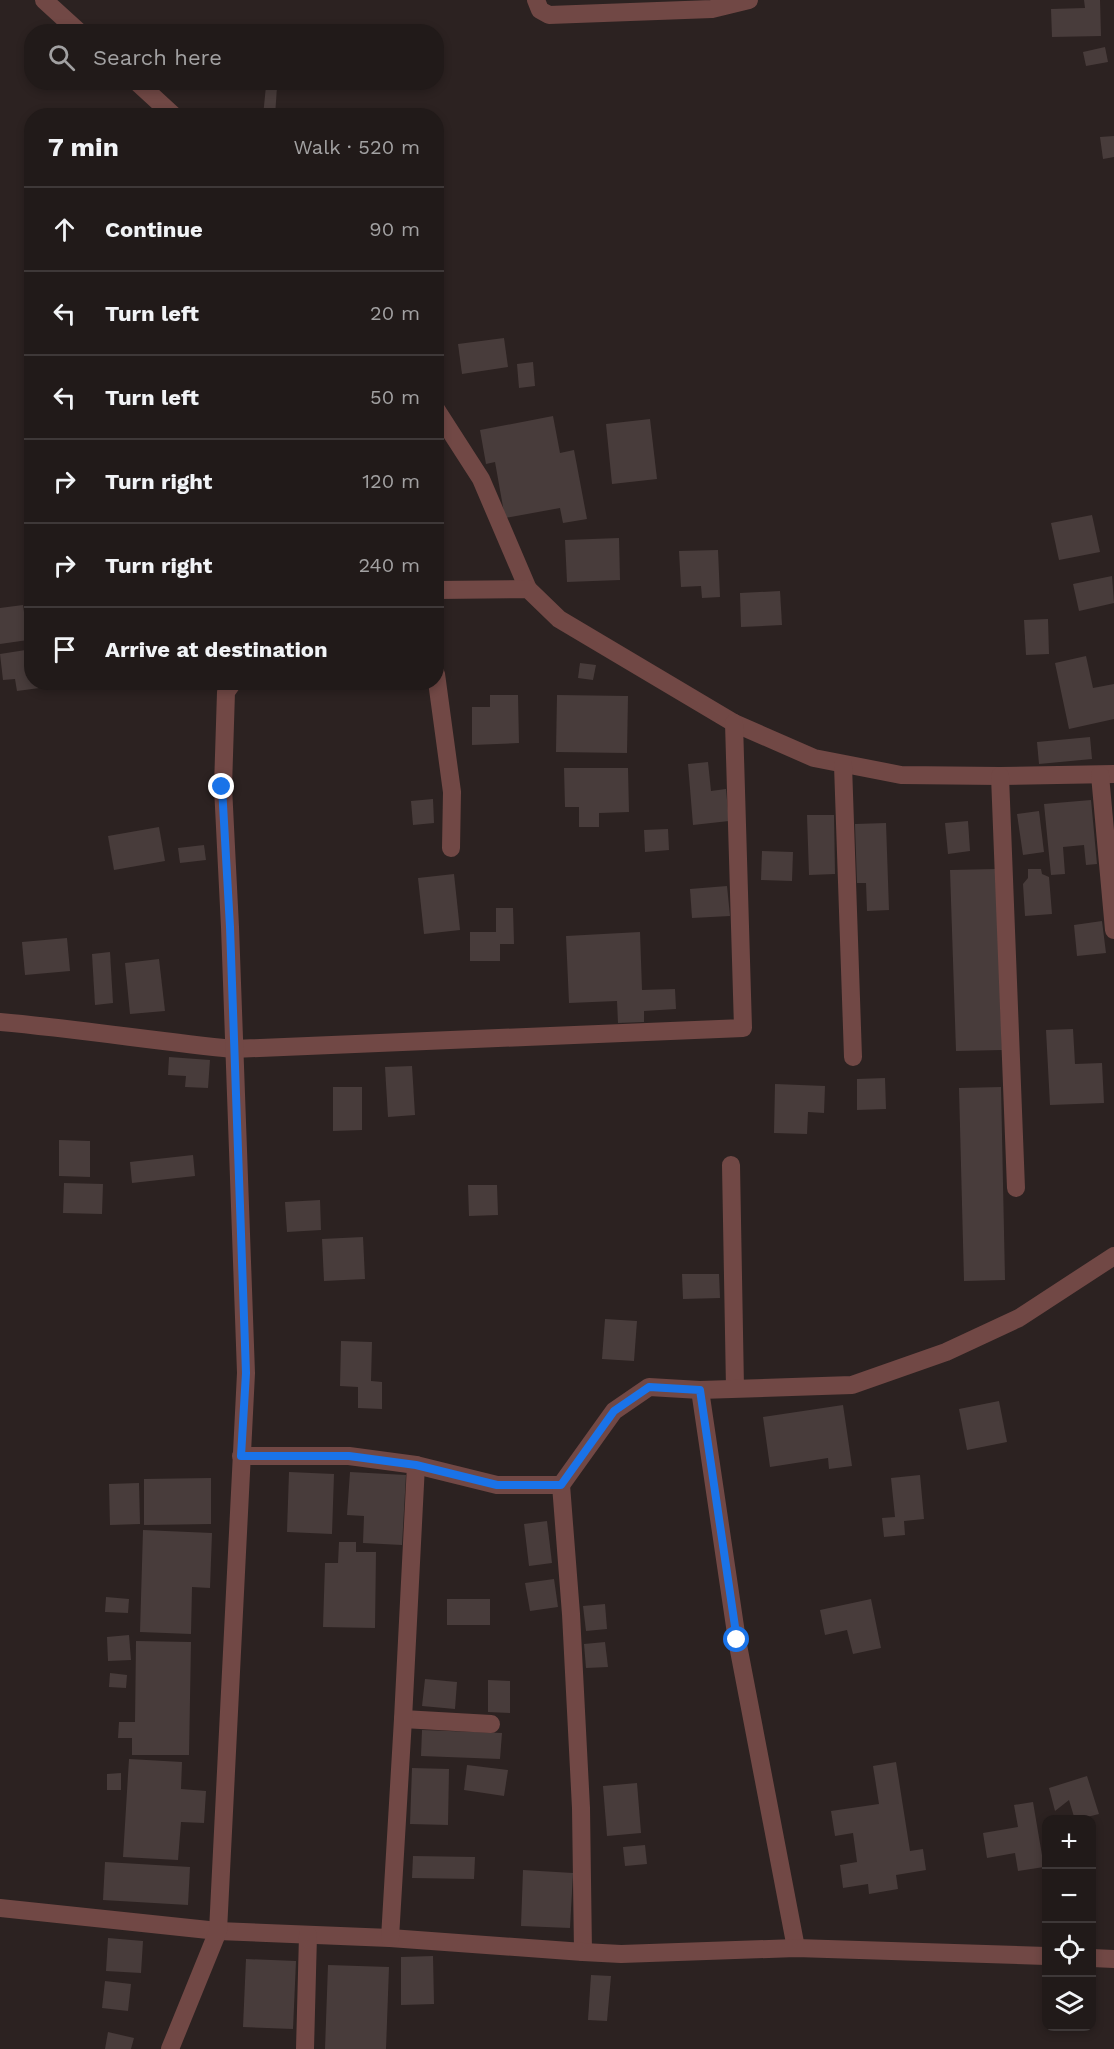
<!DOCTYPE html>
<html lang="en">
<head>
<meta charset="utf-8">
<style>
	:root { --surface:#211a19; --page:#2d2726; --text:#f1f3f6; --muted:#a2a1a2; --line:#3e3838 }
	body { margin:0; font-family:"Work Sans",sans-serif; background:var(--page); color:var(--text) }
	.controls { position:absolute; right:18px; bottom:18px; display:grid; overflow:hidden; border-radius:12px; box-shadow:0 3px 9px #0003 }
	.controls button { width:54px; height:54px; display:grid; place-items:center; padding:0; border:0; border-bottom:2px solid var(--line); background:var(--surface); color:var(--text); font:30px sans-serif }
	.stop { position:absolute; width:18px; height:18px; margin:-14px; border:4px solid #1a73e8; border-radius:50%; background:#fff }
	.stop.end { background:#1a73e8; border-color:#fff; box-shadow:0 2px 6px #0008 }
	.list { margin:0; padding:0; list-style:none }
	h2 { display:flex; justify-content:space-between; align-items:center; height:78px; margin:0; padding:0 24px; font-size:26px }
	h2 small { font-size:20px; font-weight:400; color:var(--muted) }
	.list li { display:grid; grid-template-columns:39px 1fr auto; gap:18px; align-items:center; box-sizing:border-box; height:84px; padding:0 24px; border-top:2px solid var(--line) }
	.list b { display:block; font-size:22px; white-space:nowrap }
	.list em { font-size:20px; font-style:normal; color:var(--muted) }
	.icon { flex:none; width:33px; height:33px; fill:none; stroke:currentColor; stroke-width:2; stroke-linecap:round; stroke-linejoin:round }
	.map { position:relative; flex:none; width:1114px; height:2049px; overflow:hidden }
	.search { position:absolute; background:var(--surface); box-shadow:0 3px 9px #0003; left:24px; top:24px; width:420px; height:66px; display:flex; align-items:center; gap:15px; box-sizing:border-box; padding:0 21px; border-radius:24px; color:var(--muted); font-size:22px }
	.panel { position:absolute; background:var(--surface); box-shadow:0 3px 9px #0003; left:24px; top:108px; width:420px; height:582px; border-radius:24px }
	.map>svg:first-child { display:block }
	.building { fill:#483c3b }
	.lines { fill:none; stroke-linecap:round; stroke-linejoin:round }
	.minor { stroke:#714845; stroke-width:18 }
	.route { stroke:#1a73e8; stroke-width:8 }
</style>
</head>
<body>
<div class="map">
<svg width="1114" height="2049" viewBox="0 0 1114 2049">
	<rect width="100%" height="100%" fill="#2c2221"/>
	<g class="building">
		<path d="M1084,0h16l1,36 -49,1 -1,-28 34,-1z"/>
		<path d="M1105,47l3,15 -22,4 -3,-14z"/>
		<path d="M266,86l11,1 -2,29h-12z"/>
		<path d="M1114,136v21l-11,2 -3,-22z"/>
		<path d="M504,338l4,29 -46,7 -4,-30z"/>
		<path d="M533,362l2,24 -16,2 -2,-24z"/>
		<path d="M553,416l7,37 14,-3 13,69 -24,4 -3,-15 -55,10 -10,-56 -9,2 -6,-34z"/>
		<path d="M650,419l7,60 -45,5 -6,-60z"/>
		<path d="M1092,515l8,37 -41,8 -8,-37z"/>
		<path d="M619,538l1,42 -53,2 -2,-42z"/>
		<path d="M718,550l2,47 -18,1 -1,-12 -20,1 -2,-36z"/>
		<path d="M1112,576l2,27 -35,8 -6,-27z"/>
		<path d="M780,591l2,34 -41,2 -1,-34z"/>
		<path d="M23,605l5,35 -28,4v-36z"/>
		<path d="M1048,619l1,35 -23,1 -2,-35z"/>
		<path d="M32,649v33h14l1,5 -30,4 -2,-12 -12,1 -3,-26z"/>
		<path d="M1086,656l7,32 21,-4v35l-45,10 -14,-66z"/>
		<path d="M580,663l16,2 -3,15 -15,-2z"/>
		<path d="M490,695h28l1,48 -47,2v-38h18z"/>
		<path d="M557,695l71,1 -1,57 -71,-1z"/>
		<path d="M1090,737l2,22 -53,5 -2,-22z"/>
		<path d="M708,762l3,29 15,-2 3,32 -36,4 -5,-61z"/>
		<path d="M564,768h64l1,44 -30,1v14h-20v-20h-14z"/>
		<path d="M433,799l1,24 -21,2 -2,-24z"/>
		<path d="M1091,800l6,64 -11,1 -2,-20 -21,2 2,27 -14,1 -7,-71z"/>
		<path d="M1039,811l5,41 -21,3 -6,-41z"/>
		<path d="M807,815h27l1,59 -26,1z"/>
		<path d="M968,821l2,30 -22,3 -3,-31z"/>
		<path d="M886,823l3,87 -22,1 -1,-28h-9l-2,-59z"/>
		<path d="M159,827l6,34 -51,9 -6,-34z"/>
		<path d="M668,829l1,21 -24,2 -1,-22z"/>
		<path d="M204,845l2,15 -26,3 -2,-15z"/>
		<path d="M762,851l31,1 -1,29 -31,-1z"/>
		<path d="M996,869l6,181 -46,1 -6,-181z"/>
		<path d="M1028,869h13l1,5 7,3 3,37 -27,2 -2,-32 5,-6z"/>
		<path d="M454,874l6,56 -36,4 -6,-56z"/>
		<path d="M727,886l3,30 -38,2 -2,-29z"/>
		<path d="M496,908h17l1,36h-14v17h-30v-29h26z"/>
		<path d="M1102,921l4,32 -29,3 -3,-31z"/>
		<path d="M640,932l2,58 33,-1 1,20 -32,2v11l-26,1 -1,-22 -48,2 -3,-67z"/>
		<path d="M67,938l3,33 -45,4 -3,-33z"/>
		<path d="M110,952l3,51 -18,2 -3,-51z"/>
		<path d="M159,959l6,52 -35,3 -5,-51z"/>
		<path d="M1073,1029l2,35 27,-1 2,40 -54,2 -4,-75z"/>
		<path d="M169,1057l41,3 -2,28 -23,-1 1,-11 -18,-1z"/>
		<path d="M412,1066l3,49 -27,2 -3,-50z"/>
		<path d="M885,1078l1,31 -29,1v-31z"/>
		<path d="M775,1084l50,2 -1,27 -16,-1 -1,22 -33,-1z"/>
		<path d="M333,1087h29v43l-29,1z"/>
		<path d="M1001,1087l4,193 -41,1 -5,-193z"/>
		<path d="M59,1140l31,1v36l-31,-1z"/>
		<path d="M193,1155l2,21 -63,7 -2,-21z"/>
		<path d="M64,1183l39,1 -1,30 -39,-1z"/>
		<path d="M468,1185h29l1,30 -29,1z"/>
		<path d="M320,1200l1,30 -34,2 -2,-30z"/>
		<path d="M363,1237l2,42 -41,2 -2,-42z"/>
		<path d="M682,1274h37l1,24 -37,1z"/>
		<path d="M605,1319l32,2 -3,40 -32,-2z"/>
		<path d="M341,1341l31,1 -1,39 11,1v27l-24,-1v-21l-18,-1z"/>
		<path d="M999,1401l8,41 -40,8 -8,-41z"/>
		<path d="M843,1405l9,61 -23,3 -1,-11 -58,9 -7,-50z"/>
		<path d="M289,1472l45,2 -2,60 -45,-2z"/>
		<path d="M350,1472l56,3 -4,70 -39,-2 1,-27 -17,-1z"/>
		<path d="M920,1475l4,44 -20,2 1,14 -21,2 -2,-19 13,-1 -4,-39z"/>
		<path d="M211,1478v46l-67,1v-46z"/>
		<path d="M139,1483l1,41 -30,1 -1,-41z"/>
		<path d="M547,1521l5,42 -23,3 -5,-42z"/>
		<path d="M143,1530l69,3 -2,55 -18,-1 -1,47 -51,-2z"/>
		<path d="M339,1542h17v10h20l-1,76 -52,-1 2,-64h13z"/>
		<path d="M554,1579l4,28 -28,4 -5,-28z"/>
		<path d="M106,1597l23,2 -1,14 -23,-1z"/>
		<rect x="447" y="1599" width="43" height="26"/>
		<path d="M871,1599l10,49 -28,6 -6,-24 -22,5 -5,-25z"/>
		<path d="M605,1604l2,25 -21,2 -3,-25z"/>
		<path d="M129,1635l2,25 -23,1 -1,-24z"/>
		<path d="M136,1641l55,1 -2,113h-57v-17h-14l1,-16h16z"/>
		<path d="M605,1642l3,25 -22,1 -2,-24z"/>
		<path d="M110,1673l17,2 -1,13 -17,-1z"/>
		<path d="M425,1679l32,3 -2,27 -33,-3z"/>
		<path d="M488,1680l22,1v32l-22,-1z"/>
		<path d="M422,1730l80,3 -2,26 -79,-3z"/>
		<path d="M129,1759l53,3 -1,27 25,2 -2,32 -23,-1 -3,38 -55,-3z"/>
		<path d="M896,1762l14,89 13,-2 3,21 -30,5 2,14 -29,5 -1,-10 -25,4 -3,-23 17,-3 -4,-29 -18,3 -4,-25 48,-7 -6,-38z"/>
		<path d="M467,1765l41,5 -4,26 -40,-6z"/>
		<path d="M412,1768l37,1 -1,56 -38,-1z"/>
		<path d="M121,1773v17h-14v-16z"/>
		<path d="M1087,1776l12,38 -24,6 -6,-20 -14,11 -6,-23z"/>
		<path d="M637,1783l4,50 -34,3 -4,-50z"/>
		<path d="M1033,1802l11,65 -26,4 -3,-18 -28,5 -4,-25 35,-6 -4,-22z"/>
		<path d="M645,1845l2,19 -22,2 -2,-19z"/>
		<path d="M413,1856l62,1 -1,22 -62,-1z"/>
		<path d="M105,1862l85,5 -2,38 -85,-5z"/>
		<path d="M523,1870l50,3 -3,55 -49,-2z"/>
		<path d="M108,1938l35,3 -2,32 -35,-2z"/>
		<path d="M433,1956l1,48 -33,1v-48z"/>
		<path d="M246,1959l50,2 -3,68 -50,-2z"/>
		<path d="M328,1965l61,2 -3,82h-61z"/>
		<path d="M591,1975l20,1 -4,45 -19,-1z"/>
		<path d="M105,1981l26,3 -3,27 -26,-3z"/>
		<path d="M108,2032l26,6 -3,11h-26z"/>
	</g>
	<g class="lines">
		<g class="minor">
			<path d="M44,0l35,32"/>
			<path d="M536,0l4,10 9,5 163,-6 37,-9"/>
			<path d="M137,82l37,34"/>
			<path d="M436,409l45,70 47,110"/>
			<path d="M436,590l92,-1 31,30 175,104 80,35 87,17 99,1 114,-2"/>
			<path d="M436,674l16,118 -1,56"/>
			<path d="M843,765l10,292"/>
			<path d="M1100,775l14,155"/>
			<path d="M1000,776l16,412"/>
			<path d="M0,1022c78,7 155,19 233,27l510,-21 -9,-305"/>
			<path d="M731,1165l4,223"/>
			<path d="M700,1390l37,250 59,308"/>
			<path d="M241,1456h108l67,9 81,20h64l53,-74 35,-24 51,3 152,-5 94,-33 73,-34 95,-62"/>
			<path d="M561,1485l10,129 10,194 2,144"/>
			<path d="M403,1719l88,5"/>
			<path d="M0,1908l218,23 172,7 193,14 38,2 175,-6 250,8"/>
			<path d="M390,1938l13,-219 13,-254"/>
			<path d="M1092,1958l22,1"/>
			<path d="M170,2049l48,-118 28,-558 -16,-446 -7,-140 3,-95 7,-10"/>
			<path d="M305,2049l3,-114"/>
		</g>
	</g>
	<g class="lines">
		<path class="route" d="M222,787l8,140 16,446 -5,83h108l67,9 81,20h64l53,-74 35,-24 51,3 37,250"/>
	</g>
</svg>
<div class="controls">
<button>+</button>
<button>−</button>
<button><svg class="icon" aria-label="locate" viewBox="0 0 24 24"><circle cx="12" cy="12" r="6"/><path d="M12 2v4M12 18v4M2 12h4M18 12h4"/></svg></button>
<button><svg class="icon" aria-label="layers" viewBox="0 0 24 24"><path d="M12 4l9 5-9 5-9-5zM3 14l9 5 9-5"/></svg></button>
</div>
<div class="stop" style="left:737px;top:1640px"></div>
<div class="stop end" style="left:222px;top:787px"></div>
<div class="search"><svg class="icon" aria-label="search" viewBox="0 0 24 24"><circle cx="10" cy="10" r="6"/><path d="M15 15l6 6"/></svg>Search here</div>
<section class="panel">
<h2>7 min<small>Walk · 520 m</small></h2>
<ul class="list">
<li><svg class="icon" aria-label="ahead" viewBox="0 0 24 24"><path d="M12 20V5M6 11l6-6 6 6"/></svg><div><b>Continue</b></div><em>90 m</em></li>
<li><svg class="icon" aria-label="left" viewBox="0 0 24 24"><path d="M17 20v-9H6M10 6l-5 5 5 5"/></svg><div><b>Turn left</b></div><em>20 m</em></li>
<li><svg class="icon" aria-label="left" viewBox="0 0 24 24"><path d="M17 20v-9H6M10 6l-5 5 5 5"/></svg><div><b>Turn left</b></div><em>50 m</em></li>
<li><svg class="icon" aria-label="right" viewBox="0 0 24 24"><path d="M7 20v-9h11M14 6l5 5-5 5"/></svg><div><b>Turn right</b></div><em>120 m</em></li>
<li><svg class="icon" aria-label="right" viewBox="0 0 24 24"><path d="M7 20v-9h11M14 6l5 5-5 5"/></svg><div><b>Turn right</b></div><em>240 m</em></li>
<li><svg class="icon" aria-label="arrive" viewBox="0 0 24 24"><path d="M6 21V4h12l-3 4 3 4H6"/></svg><div><b>Arrive at destination</b></div></li>
</ul>
</section>
</div>
</body>
</html>
